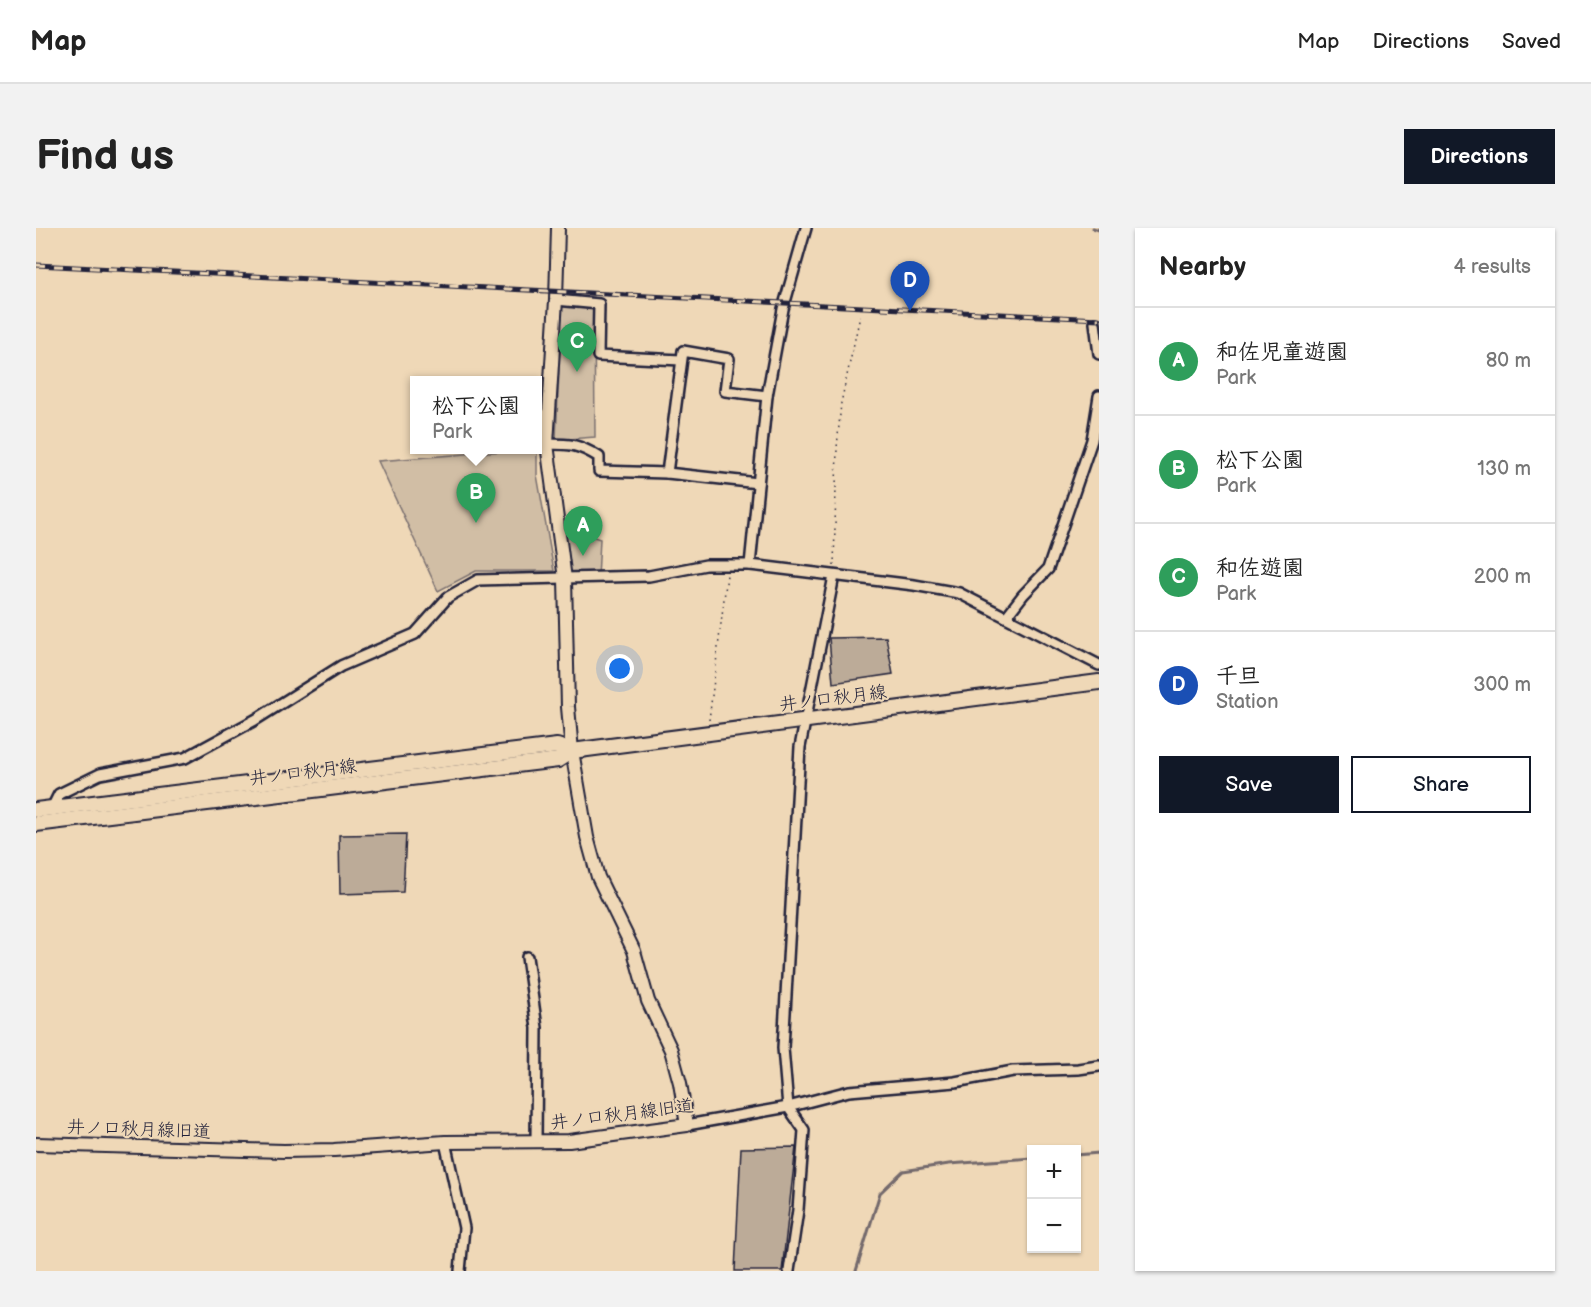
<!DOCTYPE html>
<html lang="en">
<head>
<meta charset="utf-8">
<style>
	:root { --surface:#fff; --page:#f2f2f2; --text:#222; --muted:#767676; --line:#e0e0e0; --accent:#111827 }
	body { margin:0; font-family:"Balsamiq Sans","Klee One",sans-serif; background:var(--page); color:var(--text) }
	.controls { position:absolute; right:18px; bottom:18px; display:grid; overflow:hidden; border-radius:0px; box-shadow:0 2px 4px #0004 }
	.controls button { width:54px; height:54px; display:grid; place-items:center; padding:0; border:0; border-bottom:2px solid var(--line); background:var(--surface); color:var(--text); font:30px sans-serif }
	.you { position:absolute; left:584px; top:441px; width:21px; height:21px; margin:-15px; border:4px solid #fff; border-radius:50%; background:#1a73e8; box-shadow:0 0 0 9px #1a73e833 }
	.badge { display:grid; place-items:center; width:39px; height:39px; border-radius:50%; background:var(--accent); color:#fff; font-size:20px; font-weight:700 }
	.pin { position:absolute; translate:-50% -50px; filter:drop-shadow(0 2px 3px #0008) }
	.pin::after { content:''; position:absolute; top:32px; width:21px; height:18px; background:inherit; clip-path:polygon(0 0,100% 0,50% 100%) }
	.popup { position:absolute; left:374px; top:148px; width:132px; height:78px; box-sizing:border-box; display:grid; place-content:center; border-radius:0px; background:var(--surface); filter:drop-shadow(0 2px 4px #0005); font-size:20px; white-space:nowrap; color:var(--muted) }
	.popup b { font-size:22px; color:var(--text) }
	.popup::after { content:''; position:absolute; left:50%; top:100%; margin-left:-12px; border:12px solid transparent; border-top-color:var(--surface) }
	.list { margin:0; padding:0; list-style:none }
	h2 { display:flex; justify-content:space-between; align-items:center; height:78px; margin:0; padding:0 24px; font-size:26px }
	h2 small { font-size:20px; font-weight:400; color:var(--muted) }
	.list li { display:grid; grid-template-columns:39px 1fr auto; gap:18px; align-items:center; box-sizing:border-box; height:108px; padding:0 24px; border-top:2px solid var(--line) }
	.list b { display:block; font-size:22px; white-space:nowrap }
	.list p { margin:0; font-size:20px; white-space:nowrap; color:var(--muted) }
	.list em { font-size:20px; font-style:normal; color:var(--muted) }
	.actions { display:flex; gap:12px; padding:18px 24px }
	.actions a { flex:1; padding:14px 0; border:2px solid var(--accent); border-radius:0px; text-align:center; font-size:21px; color:var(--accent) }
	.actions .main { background:var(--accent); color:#fff }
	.map { position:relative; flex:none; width:1063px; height:1043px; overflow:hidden; border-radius:0px }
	header { display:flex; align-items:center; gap:36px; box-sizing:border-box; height:84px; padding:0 30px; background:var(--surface); border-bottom:2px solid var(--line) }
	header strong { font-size:28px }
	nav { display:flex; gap:33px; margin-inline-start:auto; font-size:21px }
	.intro { display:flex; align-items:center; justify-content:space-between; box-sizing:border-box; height:144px; padding:0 36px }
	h1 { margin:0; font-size:42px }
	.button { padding:15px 27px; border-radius:0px; background:var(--accent); color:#fff; font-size:21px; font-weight:700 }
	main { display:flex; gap:36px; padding:0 36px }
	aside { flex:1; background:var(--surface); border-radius:0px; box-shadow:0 2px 4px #0004 }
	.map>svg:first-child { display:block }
	.green { fill:#d1bea5; stroke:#7a7070; stroke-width:1.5 }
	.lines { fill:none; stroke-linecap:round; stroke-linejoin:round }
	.stream { stroke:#73696c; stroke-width:3 }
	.building { fill:#bcab98; stroke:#22223b; stroke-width:1.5 }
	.minor-casing { stroke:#22223b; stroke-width:14 }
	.tertiary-casing { stroke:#22223b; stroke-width:16 }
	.secondary-casing { stroke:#22223b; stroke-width:18 }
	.path { stroke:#22223b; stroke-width:1.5; stroke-dasharray:1.5 4.5; stroke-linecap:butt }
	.minor { stroke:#efd8b7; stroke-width:9 }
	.tertiary { stroke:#efd8b7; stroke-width:12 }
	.secondary { stroke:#efd8b7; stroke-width:14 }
	.rail-casing { stroke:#22223b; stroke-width:5 }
	.rail { stroke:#efd8b7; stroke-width:3; stroke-dasharray:9; stroke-linecap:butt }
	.labels { text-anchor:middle; stroke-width:4.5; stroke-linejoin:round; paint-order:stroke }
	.street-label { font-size:18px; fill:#22223b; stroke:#efd8b7 }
</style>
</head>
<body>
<header>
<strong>Map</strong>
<nav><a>Map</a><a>Directions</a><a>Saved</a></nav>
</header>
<div class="intro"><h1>Find us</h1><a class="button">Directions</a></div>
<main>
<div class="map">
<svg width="1063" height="1043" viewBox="0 0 1063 1043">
	<rect width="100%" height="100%" fill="#efd8b7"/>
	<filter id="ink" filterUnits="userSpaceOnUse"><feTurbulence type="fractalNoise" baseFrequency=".0167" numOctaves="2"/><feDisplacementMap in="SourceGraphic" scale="12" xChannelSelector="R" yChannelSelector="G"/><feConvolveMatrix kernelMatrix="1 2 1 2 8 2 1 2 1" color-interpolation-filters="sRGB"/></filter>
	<g filter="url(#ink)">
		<g class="green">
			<path d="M526,75l32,4 1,130 -39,3z"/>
			<path d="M480,222h21v25l17,96h-78l-38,20 -60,-130z"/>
			<path d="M528,299l36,12 -2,39 -29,-4z"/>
		</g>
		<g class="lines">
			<g class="stream">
				<path d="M1057,0l6,2"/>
				<path d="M1040,927l23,-2"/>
				<path d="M820,1043l24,-78 23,-22 46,-7 83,-6"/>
			</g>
		</g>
		<g class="building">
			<path d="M850,409l7,37 -60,9 -4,-45z"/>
			<path d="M370,606l-3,58 -63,2 -1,-59z"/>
			<path d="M760,919l-14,124h-47l6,-123z"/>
		</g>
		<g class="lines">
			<defs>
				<g id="minor">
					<path d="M520,72l43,4 -1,52 83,4"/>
					<path d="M1059,95l4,31"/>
					<path d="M511,216c24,0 31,0 52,13v14l68,2 91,10"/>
					<path d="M631,245l16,-122 46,8 -4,32 42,5"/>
					<path d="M714,337l17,-169 16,-87 23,-81"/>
					<path d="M970,389l17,-22 25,-26 44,-129 7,-44"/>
					<path d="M17,583l-1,-3 7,-14 41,-20 85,-16 70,-38 86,-54 74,-32 33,-37 30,-17 171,-4 57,-11h44l164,20 45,8 140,72"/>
					<path d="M491,729l10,71 -1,113"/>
					<path d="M651,897l101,-18 61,-16 106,-9 58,-11 65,-2 21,-3"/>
					<path d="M409,914l19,86 -4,43"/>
					<path d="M753,1043l9,-61 6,-80 -16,-23 -5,-59 17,-301 34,-171"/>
				</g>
				<path id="tertiary" d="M0,916l248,7 50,-1 111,-8 124,-1 118,-16 -7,-42 -9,-33 -23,-49 -14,-50 -36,-74 -11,-40 -15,-86 -4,-44 -3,-128 -18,-135 9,-144 2,-72"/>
				<g id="secondary">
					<path d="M0,582l521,-64 15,5 527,-69"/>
					<path d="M0,596l522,-64 14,-9"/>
				</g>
			</defs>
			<use href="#minor" class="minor-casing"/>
			<use href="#tertiary" class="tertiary-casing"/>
			<use href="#secondary" class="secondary-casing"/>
			<g class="path">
				<path d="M798,338l3,-118 4,-45 19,-87"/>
				<path d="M673,492l18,-145"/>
			</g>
			<use href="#minor" class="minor"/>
			<use href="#tertiary" class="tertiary"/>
			<use href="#secondary" class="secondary"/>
			<defs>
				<path id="rail" d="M0,37l1063,54"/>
			</defs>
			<use href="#rail" class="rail-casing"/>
			<use href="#rail" class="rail"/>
		</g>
	</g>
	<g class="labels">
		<g class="street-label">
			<text transform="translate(797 470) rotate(-7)" y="6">井ノ口秋月線</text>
			<text transform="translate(267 544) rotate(-7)" y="6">井ノ口秋月線</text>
			<text transform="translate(586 886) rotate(-7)" y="6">井ノ口秋月線旧道</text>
			<text transform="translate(103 901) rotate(2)" y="6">井ノ口秋月線旧道</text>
		</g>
	</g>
</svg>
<div class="controls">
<button>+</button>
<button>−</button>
</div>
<div class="you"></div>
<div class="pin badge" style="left:547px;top:328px;background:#2e9e5b">A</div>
<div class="pin badge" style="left:440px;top:295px;background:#2e9e5b">B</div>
<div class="popup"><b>松下公園</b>Park</div>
<div class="pin badge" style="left:541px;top:144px;background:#2e9e5b">C</div>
<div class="pin badge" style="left:874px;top:83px;background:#1a4fb4">D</div>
</div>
<aside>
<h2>Nearby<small>4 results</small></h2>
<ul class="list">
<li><span class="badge" style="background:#2e9e5b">A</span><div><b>和佐児童遊園</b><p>Park</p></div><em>80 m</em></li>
<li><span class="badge" style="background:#2e9e5b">B</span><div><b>松下公園</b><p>Park</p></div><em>130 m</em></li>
<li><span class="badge" style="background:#2e9e5b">C</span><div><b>和佐遊園</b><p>Park</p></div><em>200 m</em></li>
<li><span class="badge" style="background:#1a4fb4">D</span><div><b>千旦</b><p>Station</p></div><em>300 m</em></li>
</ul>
<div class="actions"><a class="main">Save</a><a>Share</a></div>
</aside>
</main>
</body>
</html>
